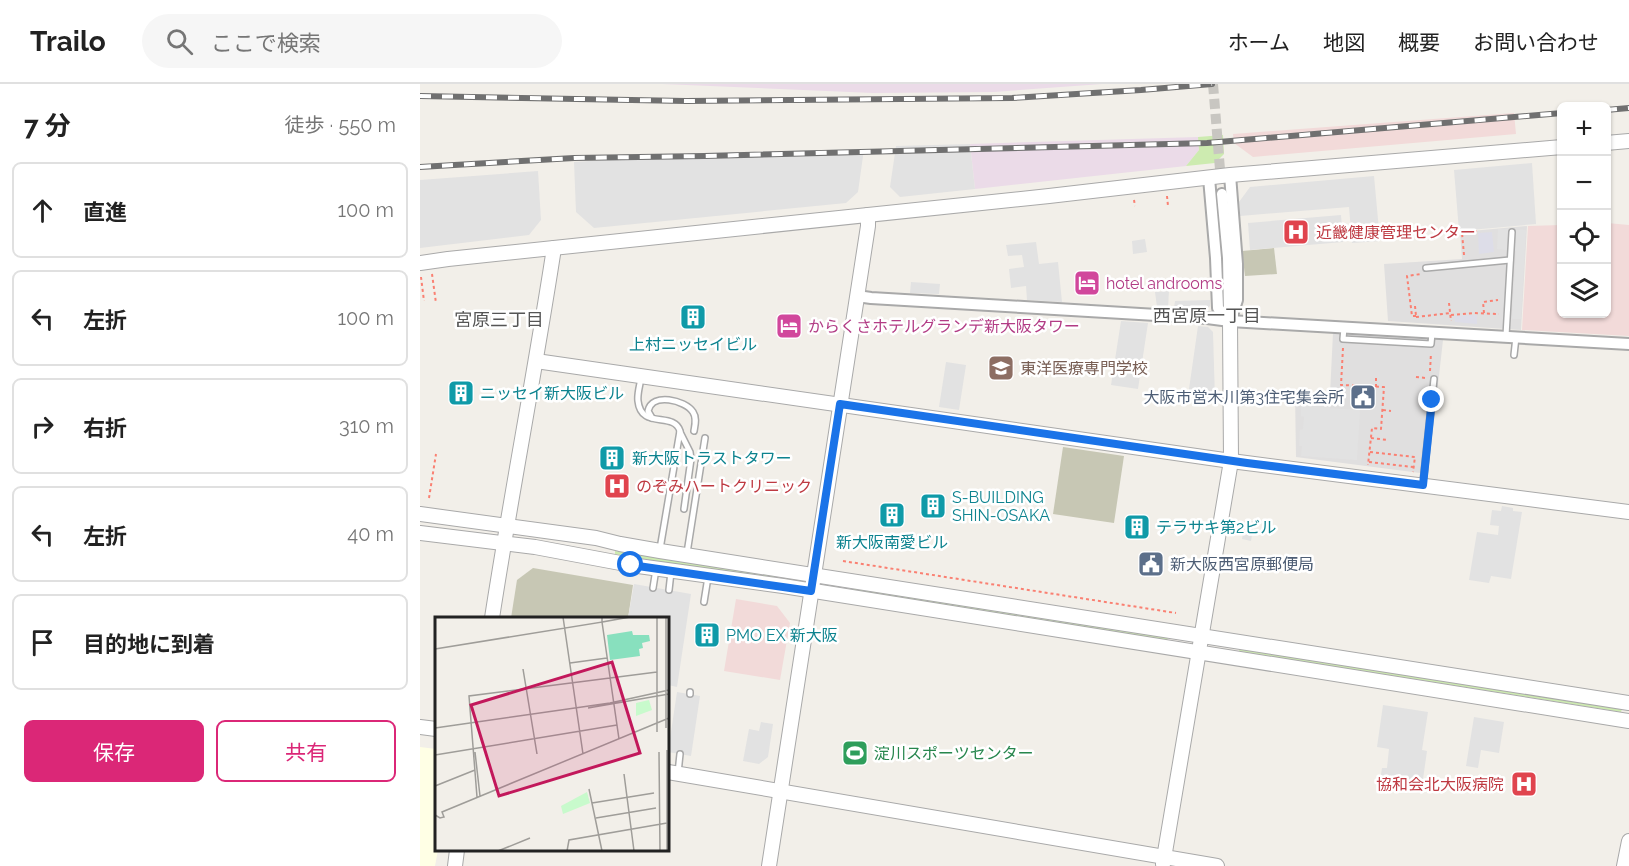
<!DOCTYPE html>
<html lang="ja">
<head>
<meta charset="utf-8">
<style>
	:root { --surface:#fff; --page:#f6f6f6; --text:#222; --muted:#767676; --line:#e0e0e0; --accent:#db2777 }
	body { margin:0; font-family:Raleway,"Noto Sans JP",sans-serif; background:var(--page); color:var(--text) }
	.controls { position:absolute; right:18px; top:18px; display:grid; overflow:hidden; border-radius:9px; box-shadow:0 2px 4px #0004 }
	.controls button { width:54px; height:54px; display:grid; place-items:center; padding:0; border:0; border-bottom:2px solid var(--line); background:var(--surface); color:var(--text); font:30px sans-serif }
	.stop { position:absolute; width:18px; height:18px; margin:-14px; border:4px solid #1a73e8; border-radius:50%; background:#fff }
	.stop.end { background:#1a73e8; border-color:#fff; box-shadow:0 2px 6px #0008 }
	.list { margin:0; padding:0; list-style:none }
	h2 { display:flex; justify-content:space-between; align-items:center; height:78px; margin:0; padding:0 24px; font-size:26px }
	h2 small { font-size:20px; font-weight:400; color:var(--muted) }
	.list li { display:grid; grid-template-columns:39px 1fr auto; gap:18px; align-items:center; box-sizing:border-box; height:96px; margin:0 12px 12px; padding:0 12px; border:2px solid var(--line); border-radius:9px }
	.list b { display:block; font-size:22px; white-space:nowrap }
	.list em { font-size:20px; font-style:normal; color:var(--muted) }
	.actions { display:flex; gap:12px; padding:18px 24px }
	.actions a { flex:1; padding:14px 0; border:2px solid var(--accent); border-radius:9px; text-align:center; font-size:21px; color:var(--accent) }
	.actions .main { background:var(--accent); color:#fff }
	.icon { flex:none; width:33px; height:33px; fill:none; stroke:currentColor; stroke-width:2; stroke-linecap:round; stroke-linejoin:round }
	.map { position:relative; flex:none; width:1209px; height:782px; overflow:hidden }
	header { display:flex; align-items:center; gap:36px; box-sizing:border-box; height:84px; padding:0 30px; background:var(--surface); border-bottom:2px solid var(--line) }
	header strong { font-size:28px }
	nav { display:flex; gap:33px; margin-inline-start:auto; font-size:21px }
	.search { width:420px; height:54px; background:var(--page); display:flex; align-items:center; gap:15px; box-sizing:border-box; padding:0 21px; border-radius:33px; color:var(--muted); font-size:22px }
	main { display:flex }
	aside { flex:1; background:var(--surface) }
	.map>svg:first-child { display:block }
	.residential { fill:#e0dfdf }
	.commercial { fill:#f2dad9 }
	.industrial { fill:#ebdbe8 }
	.education { fill:#ffffe5 }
	.construction { fill:#c7c7b4 }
	.grass { fill:#cdebb0 }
	.parking { fill:#e2e2e2 }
	.plaza { fill:#dddde8 }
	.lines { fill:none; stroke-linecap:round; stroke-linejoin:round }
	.minor-tunnel { stroke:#c8c6c1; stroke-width:10; stroke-dasharray:10 5; stroke-linecap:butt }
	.service-casing { stroke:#a9a9a9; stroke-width:8 }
	.minor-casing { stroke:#a9a9a9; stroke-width:14 }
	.tertiary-casing { stroke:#a9a9a9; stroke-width:16 }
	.path { stroke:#fa8072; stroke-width:2; stroke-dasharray:3 3; stroke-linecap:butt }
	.service { stroke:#fff; stroke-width:5 }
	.minor { stroke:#fff; stroke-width:10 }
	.tertiary { stroke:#fff; stroke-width:14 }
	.rail-casing { stroke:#707070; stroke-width:6 }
	.rail { stroke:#fff; stroke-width:4; stroke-dasharray:11; stroke-linecap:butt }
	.route { stroke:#1a73e8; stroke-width:8 }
	.labels { text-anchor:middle; stroke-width:5; stroke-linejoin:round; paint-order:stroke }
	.health-label { font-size:16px; fill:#be3a42; stroke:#fff; text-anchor:start }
	.hotel-label { font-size:16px; fill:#b23c85; stroke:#fff; text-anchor:start }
	.culture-label { font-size:16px; fill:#0d838f; stroke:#fff; text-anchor:start }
	.education-label { font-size:16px; fill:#785e54; stroke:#fff; text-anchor:start }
	.service-label { font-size:16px; fill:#4e5e75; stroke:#fff; text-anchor:end }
	.leisure-label { font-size:16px; fill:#27864d; stroke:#fff; text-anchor:start }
	.neighbourhood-label { font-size:18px; fill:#555; stroke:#fff }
	.inset-road { fill:none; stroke:#9f9d99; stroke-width:1.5 }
	.view { fill:#c2185b; fill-opacity:0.15; stroke:#c2185b; stroke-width:3 }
	.inset-edge { fill:none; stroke:#222; stroke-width:3 }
</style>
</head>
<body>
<header>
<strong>Trailo</strong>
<div class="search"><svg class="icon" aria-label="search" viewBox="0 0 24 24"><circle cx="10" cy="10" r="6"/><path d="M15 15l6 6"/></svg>ここで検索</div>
<nav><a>ホーム</a><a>地図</a><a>概要</a><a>お問い合わせ</a></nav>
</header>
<main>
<aside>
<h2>7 分<small>徒歩 · 550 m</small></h2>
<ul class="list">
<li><svg class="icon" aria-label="ahead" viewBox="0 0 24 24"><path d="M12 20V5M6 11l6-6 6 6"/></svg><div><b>直進</b></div><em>100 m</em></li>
<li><svg class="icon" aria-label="left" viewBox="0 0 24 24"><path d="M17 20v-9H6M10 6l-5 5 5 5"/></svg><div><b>左折</b></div><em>100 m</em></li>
<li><svg class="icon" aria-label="right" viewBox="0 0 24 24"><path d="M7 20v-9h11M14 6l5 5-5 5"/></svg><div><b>右折</b></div><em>310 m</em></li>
<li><svg class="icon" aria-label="left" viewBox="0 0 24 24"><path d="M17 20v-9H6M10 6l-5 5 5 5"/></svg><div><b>左折</b></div><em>40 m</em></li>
<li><svg class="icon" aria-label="arrive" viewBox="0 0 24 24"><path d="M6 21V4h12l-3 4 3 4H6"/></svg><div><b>目的地に到着</b></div></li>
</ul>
<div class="actions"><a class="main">保存</a><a>共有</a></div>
</aside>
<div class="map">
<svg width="1209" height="782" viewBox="0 0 1209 782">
	<rect width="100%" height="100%" fill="#f2efe9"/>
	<g class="residential">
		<path d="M1107,142l-6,104 -133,-9 -4,-57 78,-5 -2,-27z"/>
		<path d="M913,249l110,7 -15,134 -132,-17 -1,-65 35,2z"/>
	</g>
	<g class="commercial">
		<path d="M1094,29l2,21 -263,23 -19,-14 -1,-9z"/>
		<path d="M1187,139l22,2v111l-107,-6 6,-104 33,-1 1,89h44z"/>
		<path d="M316,515l41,7 13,17 -10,57 -56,-9z"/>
	</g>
	<g class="industrial">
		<path d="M242,0h440l-108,8 -121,1z"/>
		<path d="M778,53l1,13 -13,16 -211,23 -5,-45z"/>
	</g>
	<path class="education" d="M0,663l16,2 2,101 -3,16h-15z"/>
	<g class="construction">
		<path d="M854,164l3,26 -32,2 -3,-25z"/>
		<path d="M643,363l61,9 -10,67 -61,-9z"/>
		<path d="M113,484l100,17 -5,33h-117l6,-38z"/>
	</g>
	<g class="grass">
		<path d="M803,51l1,19 -9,9 -29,3 13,-16 -1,-13z"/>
		<path d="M195,467l163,26 -1,3 -152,-24 -10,-2z"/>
		<path d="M431,504l317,50 -1,2 -316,-49z"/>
		<path d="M820,564l382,61 -1,3 -382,-61z"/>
	</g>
	<g class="parking">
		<path d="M550,60l5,45 -75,8 -10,-10 6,-41z"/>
		<path d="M444,65l-6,43 -12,11 -252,25 -18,-16 -2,-50 130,-9z"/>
		<path d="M1112,79l4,61 -77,7 -5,-61z"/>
		<path d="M118,87l3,49 -12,15 -109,13v-68z"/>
		<path d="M954,92l6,65 -28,2 -3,-36 -109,9 -1,-14 11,-15z"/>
		<path d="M921,131l2,27 -93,8 -2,-27z"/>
		<path d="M1078,145l28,1 -5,89h-9l4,-68 -19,-2z"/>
		<path d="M725,155l2,13 -14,2 -1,-13z"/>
		<path d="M616,158l3,22 19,-2 4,40 -35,-2 -1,-14 -15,2 -2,-19 15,-2 -2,-12 -14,1 -2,-11z"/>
		<path d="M491,198l29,2 -1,10 -29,-1z"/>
		<path d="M749,207l-1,17 -11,-1 -2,-15z"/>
		<path d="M790,216v6l-5,5 -31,-3 1,-7z"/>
		<path d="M701,237l27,2 -10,66 -27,-4z"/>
		<path d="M778,242l10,1 5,5 2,68 -27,-4z"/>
		<path d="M526,278l20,3 -7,45 -20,-3z"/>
		<path d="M885,314l25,1v9l30,2 -3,50 -56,-4 1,-10h-3l1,-16 3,-1 1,-12 -3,-1v-10h3z"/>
		<path d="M1082,422l11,2v3l9,1 -11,67 -20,-3 -2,7 -20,-3 8,-48 21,3 1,-9 -9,-1 2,-15 9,1z"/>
		<path d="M825,436l9,2 -3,19 -9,-2z"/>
		<path d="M214,500l57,10 -14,93 -9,-2v-67h-40z"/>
		<path d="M257,608l23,4 -9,60 -23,-4z"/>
		<path d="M963,621l45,7 -6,38 5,1 -6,42 -42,-6 3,-19h5l2,-19 -12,-2z"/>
		<path d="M1054,633l30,5 -5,31 -18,-3 -3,18 -12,-2z"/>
		<path d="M341,638l12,2 -5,33 -9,7 -16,-3 6,-32 10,2z"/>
	</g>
	<g class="plaza">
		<path d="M1072,148l2,20 -15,2 -1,-21z"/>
		<path d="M1057,231v9l-22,-2 -1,-6z"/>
	</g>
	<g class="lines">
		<path class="minor-tunnel" d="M793,0l9,110"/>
		<defs>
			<g id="service">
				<path d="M1006,184l84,-8"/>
				<path d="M924,244l-1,11 88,5 1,-11"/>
				<path d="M1086,252l6,-104"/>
				<path d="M1094,271l2,-18"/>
				<path d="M221,294c-1,7 -4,16 -3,23 3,29 36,10 42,30l-20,118"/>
				<path d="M232,334l-4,-7c4,-19 37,-11 45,1 4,6 2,13 1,19"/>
				<path d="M260,348l10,20 1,7 -7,50"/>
				<path d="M1003,399l11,-104"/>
				<path d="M267,469l18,-115"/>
				<path d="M233,504l3,-19"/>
				<path d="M249,506l2,-18"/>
				<path d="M284,518l4,-25"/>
				<path d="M270,610v-2"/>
				<path d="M258,689l2,-19"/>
			</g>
			<g id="minor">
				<path d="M789,94l7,80 2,50 11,13"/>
				<path d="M802,110l6,64 1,56"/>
				<path d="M437,212l14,2 336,20 23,3 399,23"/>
				<path d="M810,237l7,-21v-36l-7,-89"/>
			</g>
			<g id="tertiary">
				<path d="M1186,59l23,-2"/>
				<path d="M0,179l28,-4 601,-63 181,-21 332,-28"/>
				<path d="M116,277l695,100 398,51"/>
				<path d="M0,430l176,24 24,6 40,7 969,152"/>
				<path d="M0,449l115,14 96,18 152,21 846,135"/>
				<path d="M72,534c19,-123 43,-246 62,-370"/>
				<path d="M0,643l16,2"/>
				<path d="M248,688l549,94"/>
				<path d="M743,780l68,-403 -1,-140"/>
				<path d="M35,782l2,-16"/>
				<path d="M349,782l99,-640v-11"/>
				<path d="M1204,782l5,-25"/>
			</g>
		</defs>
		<use href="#service" class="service-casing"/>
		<use href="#minor" class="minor-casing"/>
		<use href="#tertiary" class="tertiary-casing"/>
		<g class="path">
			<path d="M747,112l1,10"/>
			<path d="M714,116l1,6"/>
			<path d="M1044,171l-2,-22 15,-2"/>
			<path d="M12,190l4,29"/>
			<path d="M1,193l3,24"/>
			<path d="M1029,219l2,18"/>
			<path d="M995,222l1,10"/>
			<path d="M1064,229l-1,-11 15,-2"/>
			<path d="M1031,231l23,-2 25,1"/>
			<path d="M996,232h-4l-5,-40 14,-2"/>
			<path d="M996,233l35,-4"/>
			<path d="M923,264l-2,37 43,2 -3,42 -9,-1 -4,37"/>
			<path d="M1010,287l1,-18"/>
			<path d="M996,293l10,1"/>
			<path d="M956,303v-11"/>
			<path d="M963,326l8,1"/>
			<path d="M951,354l16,2"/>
			<path d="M950,368l45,5 -2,15"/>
			<path d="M949,378l44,5"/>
			<path d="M9,414l7,-44"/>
			<path d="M423,477l333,52"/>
		</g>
		<use href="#service" class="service"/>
		<use href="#minor" class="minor"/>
		<use href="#tertiary" class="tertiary"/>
		<defs>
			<g id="rail">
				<path d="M0,12l266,5 326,-3 129,-8 71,-6"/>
				<path d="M1186,26l23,-2"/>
				<path d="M0,83l154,-9 130,-2 503,-13 355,-30"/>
			</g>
		</defs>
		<use href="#rail" class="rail-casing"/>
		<use href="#rail" class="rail"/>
	</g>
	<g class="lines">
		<path class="route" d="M211,481l180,26 29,-187 407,59 176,22 9,-85"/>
	</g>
	<defs>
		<symbol id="hospital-square" viewBox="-11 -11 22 22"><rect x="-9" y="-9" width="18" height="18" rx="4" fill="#e0444e" stroke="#fff"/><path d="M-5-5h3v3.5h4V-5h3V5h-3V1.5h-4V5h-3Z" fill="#fff"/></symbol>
		<symbol id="hotel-square" viewBox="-11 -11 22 22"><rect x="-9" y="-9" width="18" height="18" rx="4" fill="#d1479c" stroke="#fff"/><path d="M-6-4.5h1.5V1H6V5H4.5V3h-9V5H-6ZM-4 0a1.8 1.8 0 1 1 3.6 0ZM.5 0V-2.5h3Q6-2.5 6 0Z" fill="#fff"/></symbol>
		<symbol id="building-square" viewBox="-11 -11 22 22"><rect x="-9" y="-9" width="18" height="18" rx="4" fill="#0f9aa8" stroke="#fff"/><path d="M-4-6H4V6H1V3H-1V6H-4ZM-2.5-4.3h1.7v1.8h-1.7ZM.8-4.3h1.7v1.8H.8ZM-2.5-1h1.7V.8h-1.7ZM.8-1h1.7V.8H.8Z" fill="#fff"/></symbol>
		<symbol id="university-square" viewBox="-11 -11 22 22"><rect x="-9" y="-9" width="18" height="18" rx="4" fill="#8d6e63" stroke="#fff"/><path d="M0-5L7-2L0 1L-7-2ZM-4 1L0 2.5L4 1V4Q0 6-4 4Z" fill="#fff"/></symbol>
		<symbol id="civic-square" viewBox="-11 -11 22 22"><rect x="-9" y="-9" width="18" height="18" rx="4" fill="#5c6f8a" stroke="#fff"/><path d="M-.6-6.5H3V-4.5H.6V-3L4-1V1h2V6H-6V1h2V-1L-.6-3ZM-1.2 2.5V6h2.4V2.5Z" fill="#fff"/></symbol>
		<symbol id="stadium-square" viewBox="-11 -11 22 22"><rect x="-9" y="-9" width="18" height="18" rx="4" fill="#2e9e5b" stroke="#fff"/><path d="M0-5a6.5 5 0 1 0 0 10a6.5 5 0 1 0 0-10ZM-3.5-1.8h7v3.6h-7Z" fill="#fff"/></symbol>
	</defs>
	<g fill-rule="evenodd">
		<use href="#hospital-square" x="861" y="133" width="30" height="30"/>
		<use href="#hotel-square" x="652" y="184" width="30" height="30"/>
		<use href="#building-square" x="258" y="218" width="30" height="30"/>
		<use href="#hotel-square" x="354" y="227" width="30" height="30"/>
		<use href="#university-square" x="566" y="269" width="30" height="30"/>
		<use href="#building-square" x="26" y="294" width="30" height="30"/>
		<use href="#civic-square" x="928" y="298" width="30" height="30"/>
		<use href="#building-square" x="177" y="359" width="30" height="30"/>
		<use href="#hospital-square" x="182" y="387" width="30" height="30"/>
		<use href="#building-square" x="498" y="407" width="30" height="30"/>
		<use href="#building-square" x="457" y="416" width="30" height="30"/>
		<use href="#building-square" x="702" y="428" width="30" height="30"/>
		<use href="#civic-square" x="716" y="465" width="30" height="30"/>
		<use href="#building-square" x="272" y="536" width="30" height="30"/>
		<use href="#stadium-square" x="420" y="654" width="30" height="30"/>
		<use href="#hospital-square" x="1089" y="685" width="30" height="30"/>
	</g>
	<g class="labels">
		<g class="health-label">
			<text x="896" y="154">近畿健康管理センター</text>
			<text x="216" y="408">のぞみハートクリニック</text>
			<text x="1084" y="706" text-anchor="end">協和会北大阪病院</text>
		</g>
		<g class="hotel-label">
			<text x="686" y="205">hotel androoms</text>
			<text x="388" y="248">からくさホテルグランデ新大阪タワー</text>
		</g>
		<g class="culture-label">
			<text x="273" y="266" text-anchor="middle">上村ニッセイビル</text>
			<text x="60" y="315">ニッセイ新大阪ビル</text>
			<text x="212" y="380">新大阪トラストタワー</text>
			<text x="532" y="419">S-BUILDING<tspan x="532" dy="18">SHIN-OSAKA</tspan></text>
			<text x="736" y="449">テラサキ第2ビル</text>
			<text x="472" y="464" text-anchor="middle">新大阪南愛ビル</text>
			<text x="306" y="557">PMO EX 新大阪</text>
		</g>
		<g class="education-label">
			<text x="600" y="290">東洋医療専門学校</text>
		</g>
		<g class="service-label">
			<text x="924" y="319">大阪市営木川第3住宅集会所</text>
			<text x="750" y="486" text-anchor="start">新大阪西宮原郵便局</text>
		</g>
		<g class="leisure-label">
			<text x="454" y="675">淀川スポーツセンター</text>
		</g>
		<g class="neighbourhood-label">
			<text x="787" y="238">西宮原一丁目</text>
			<text x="79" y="242">宮原三丁目</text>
		</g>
	</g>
	<g transform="translate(15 533)">
		<rect width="234" height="234" fill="#f2efe9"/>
		<path d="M214,83l3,10 -16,6v-13zM152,175l3,11 -27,11 -2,-8z" fill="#c8facc"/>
		<path d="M197,14l1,4h16l1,6 -8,2 1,5 -4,1 1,7 -30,4 -3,-25z" fill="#88e0be"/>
		<path class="inset-road" d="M128,0l20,137M167,0v5l28,-5M222,0v115M231,0v111M0,32l167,-27 17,117M135,46l37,-5M88,52l14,85M153,91l81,-14M0,111l175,-25 59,-13M232,133v101M40,135l5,44M224,135l1,99M0,138l182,-30M189,157l10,77M0,169l40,-16M154,172l13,62M42,180l-8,-101 188,-24M157,186l62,-10M0,198l5,3 4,-1 -2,-5 227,-94M161,201l60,-10M63,234l32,-13M132,234l2,-11 98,-17"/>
		<path class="view" d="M177,45l28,91 -141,43 -28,-91z"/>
		<rect width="234" height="234" class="inset-edge"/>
	</g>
</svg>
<div class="controls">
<button>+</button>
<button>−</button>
<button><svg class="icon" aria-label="locate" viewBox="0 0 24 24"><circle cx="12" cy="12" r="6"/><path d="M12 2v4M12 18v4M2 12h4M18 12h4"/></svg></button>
<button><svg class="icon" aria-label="layers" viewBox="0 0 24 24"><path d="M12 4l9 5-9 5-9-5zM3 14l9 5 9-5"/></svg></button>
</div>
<div class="stop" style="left:211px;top:481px"></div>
<div class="stop end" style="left:1012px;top:316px"></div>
</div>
</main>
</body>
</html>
